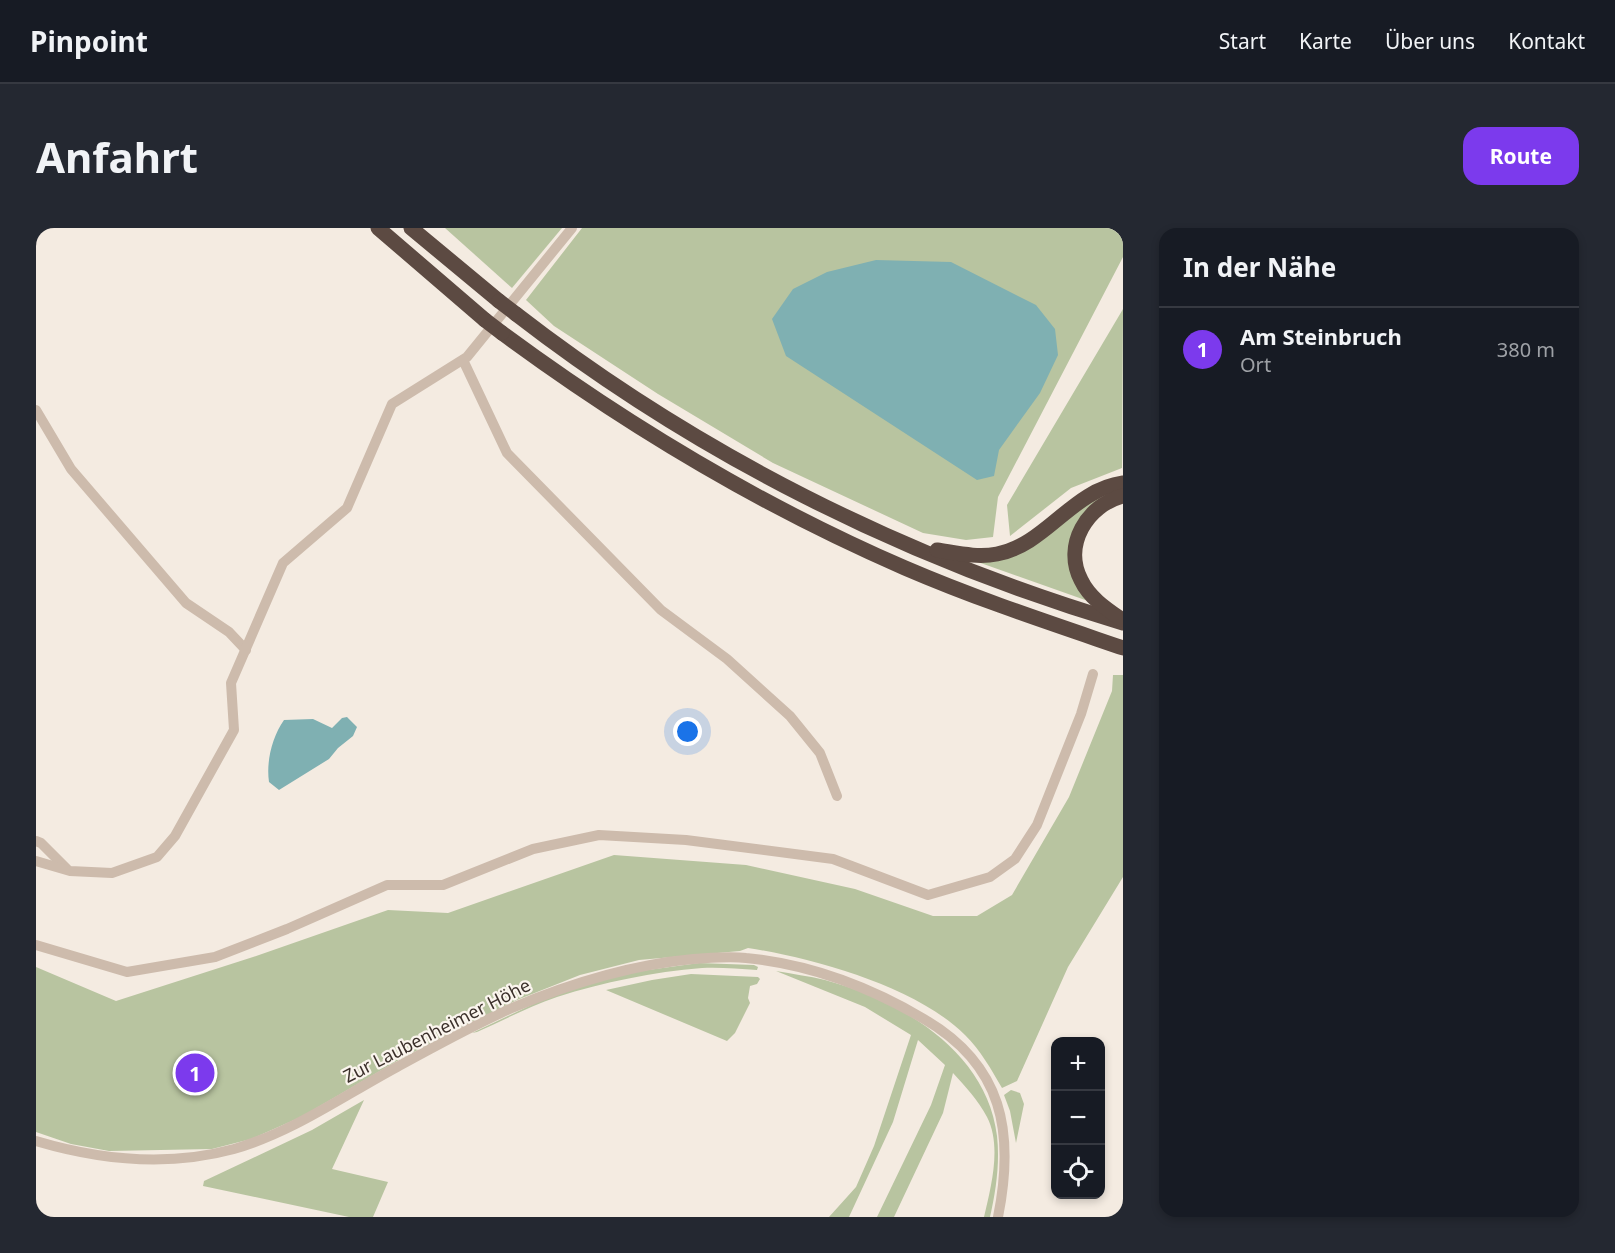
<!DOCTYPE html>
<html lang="de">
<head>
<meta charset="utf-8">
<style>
	:root { --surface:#171b24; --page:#242831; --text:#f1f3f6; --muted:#9ea1a6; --line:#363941; --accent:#7c3aed }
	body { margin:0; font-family:"Noto Sans",sans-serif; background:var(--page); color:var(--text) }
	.controls { position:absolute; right:18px; bottom:18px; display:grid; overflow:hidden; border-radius:12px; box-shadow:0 3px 9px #0003 }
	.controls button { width:54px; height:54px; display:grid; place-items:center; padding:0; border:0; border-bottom:2px solid var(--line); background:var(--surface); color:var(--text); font:30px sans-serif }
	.you { position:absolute; left:652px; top:504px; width:21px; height:21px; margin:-15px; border:4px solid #fff; border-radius:50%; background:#1a73e8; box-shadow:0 0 0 9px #1a73e833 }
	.badge { display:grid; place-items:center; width:39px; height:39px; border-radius:50%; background:var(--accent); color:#fff; font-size:20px; font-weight:700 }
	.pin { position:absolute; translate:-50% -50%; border:3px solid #fff; box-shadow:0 2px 6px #0006 }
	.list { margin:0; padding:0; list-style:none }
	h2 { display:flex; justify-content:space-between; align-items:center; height:78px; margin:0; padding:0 24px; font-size:26px }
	h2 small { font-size:20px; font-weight:400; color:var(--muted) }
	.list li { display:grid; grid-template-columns:39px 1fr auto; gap:18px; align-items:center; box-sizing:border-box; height:84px; padding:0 24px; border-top:2px solid var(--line) }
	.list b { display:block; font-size:22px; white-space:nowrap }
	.list p { margin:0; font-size:20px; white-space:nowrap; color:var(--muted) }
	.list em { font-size:20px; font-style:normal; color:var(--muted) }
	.icon { flex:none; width:33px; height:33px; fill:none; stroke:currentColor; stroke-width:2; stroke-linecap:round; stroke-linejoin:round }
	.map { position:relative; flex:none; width:1087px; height:989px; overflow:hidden; border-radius:18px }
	header { display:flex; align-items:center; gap:36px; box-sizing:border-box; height:84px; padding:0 30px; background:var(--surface); border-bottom:2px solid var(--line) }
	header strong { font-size:28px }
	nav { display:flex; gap:33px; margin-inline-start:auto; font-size:21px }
	.intro { display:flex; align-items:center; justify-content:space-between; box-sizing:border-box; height:144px; padding:0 36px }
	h1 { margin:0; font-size:42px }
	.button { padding:15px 27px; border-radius:18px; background:var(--accent); color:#fff; font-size:21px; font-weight:700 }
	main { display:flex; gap:36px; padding:0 36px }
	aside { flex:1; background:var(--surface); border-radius:18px; box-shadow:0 3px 9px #0003 }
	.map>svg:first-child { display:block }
	.green { fill:#b8c4a0 }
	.water { fill:#7fb0b2 }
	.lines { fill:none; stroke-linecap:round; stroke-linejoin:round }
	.minor { stroke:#cdbbac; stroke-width:10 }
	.highway { stroke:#5c4a42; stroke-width:15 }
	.highway-bridge { stroke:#5c4a42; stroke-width:15 }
	.labels { text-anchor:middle; stroke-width:4.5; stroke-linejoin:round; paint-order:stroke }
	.street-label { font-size:18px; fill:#3b302b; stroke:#fbf5ee }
</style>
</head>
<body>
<header>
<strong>Pinpoint</strong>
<nav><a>Start</a><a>Karte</a><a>Über uns</a><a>Kontakt</a></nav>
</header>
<div class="intro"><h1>Anfahrt</h1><a class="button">Route</a></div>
<main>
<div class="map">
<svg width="1087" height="989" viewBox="0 0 1087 989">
	<rect width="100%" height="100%" fill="#f4ebe1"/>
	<g class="green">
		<path d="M409,0h117l-50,60z"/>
		<path d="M546,0h541v29l-125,240 -5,40 -27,3 -43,-7 -150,-70 -115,-69 -104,-68 -28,-26z"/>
		<path d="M1087,81l-1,159 -51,20 -61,48 -3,-31z"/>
		<path d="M1071,263l-31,34 12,76 -113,-40 15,-1z"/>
		<path d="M1077,447h10v202l-55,90 -51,114 -15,7c-11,-19 -21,-37 -37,-53 -48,-48 -151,-77 -217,-87l-8,3 -101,9 -59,15 -63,25 -113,57 -103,60 -50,22 -39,10 -103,2 -38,-7 -35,-12v-165l80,34 137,-44 135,-47 60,3 166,-58 132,10 109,24 78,27h44l35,-21 57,-98 43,-106z"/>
		<path d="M663,735l55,2 4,2 -1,3c-18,-1 -37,-3 -55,-2 -49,4 -98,14 -145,29 -27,9 -53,23 -80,35l-5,1 76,-36 78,-24z"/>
		<path d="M740,743c16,3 33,5 49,9 75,20 162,71 172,156 3,26 -1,55 -7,81h-6c7,-30 18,-71 3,-100 -9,-17 -22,-31 -34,-44l-10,40 -49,104h-17l54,-112 14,-40 -27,-25 -25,82 -44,95h-20l27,-30 18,-41 37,-111 -46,-28z"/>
		<path d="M655,746l67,3 2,2 -3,5 -7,2 -2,12 2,5 -15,30 -8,8 -121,-51 46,-10z"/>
		<path d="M975,862l9,3 4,11 -8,39 -6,-32 -6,-16z"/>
		<path d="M328,872l-32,69 56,13 -15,35h-24l-146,-31 1,-5 108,-51z"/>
	</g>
	<g class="water">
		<path d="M840,32l75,2 85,43 19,24 3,26 -18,38 -41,57 -5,26 -17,4 -191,-124 -14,-37 21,-30 34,-17z"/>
		<path d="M311,489l10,10 -4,9 -15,12 -9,11 -50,31 -10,-8c-3,-20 3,-45 15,-62l29,-1 19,9 10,-10z"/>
	</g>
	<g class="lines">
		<g class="minor">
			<path d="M427,132l44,93 154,157 66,49 63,57 30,37 17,43"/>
			<path d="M0,182l35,59 115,134 43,29 17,18"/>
			<path d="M0,613l5,2 26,26"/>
			<path d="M0,633l34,10 42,2 45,-16 18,-21 59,-106 -3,-47 52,-120 64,-55 45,-104 75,-47 105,-129"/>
			<path d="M0,717l91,27 88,-15 72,-28 100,-44h56l90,-36 66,-14 87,5 147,19 95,36 62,-18 25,-18 22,-34 44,-111 12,-40"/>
			<path d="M0,913c64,19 132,26 198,8 59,-17 109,-53 163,-82 37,-20 76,-42 115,-59 59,-25 117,-43 181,-49 18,-1 36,-3 53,-1 63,6 124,29 178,61 79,46 91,113 74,198"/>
		</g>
		<g class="highway">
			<path d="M342,0l107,92"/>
			<path d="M375,0l88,73"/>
			<path d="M480,86c181,140 388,244 607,309"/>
			<path d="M466,105c126,93 260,173 403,235 72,31 145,55 218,80"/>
			<path d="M901,322c20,3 40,8 60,4 49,-9 75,-64 126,-71"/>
			<path d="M1085,391c-16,-11 -32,-22 -40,-39 -18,-35 6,-75 42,-84"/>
		</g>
		<g class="highway-bridge">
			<path d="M463,73l17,13"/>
			<path d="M449,92l17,13"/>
		</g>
	</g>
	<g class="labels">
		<g class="street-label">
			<text transform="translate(401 803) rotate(-27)" y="6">Zur Laubenheimer Höhe</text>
		</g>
	</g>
</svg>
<div class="controls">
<button>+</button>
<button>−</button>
<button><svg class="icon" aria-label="locate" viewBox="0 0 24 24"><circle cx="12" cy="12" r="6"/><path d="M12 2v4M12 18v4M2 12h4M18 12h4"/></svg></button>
</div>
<div class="you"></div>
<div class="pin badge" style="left:159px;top:845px">1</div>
</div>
<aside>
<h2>In der Nähe<small></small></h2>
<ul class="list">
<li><span class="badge">1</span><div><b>Am Steinbruch</b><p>Ort</p></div><em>380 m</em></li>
</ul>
</aside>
</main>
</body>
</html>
